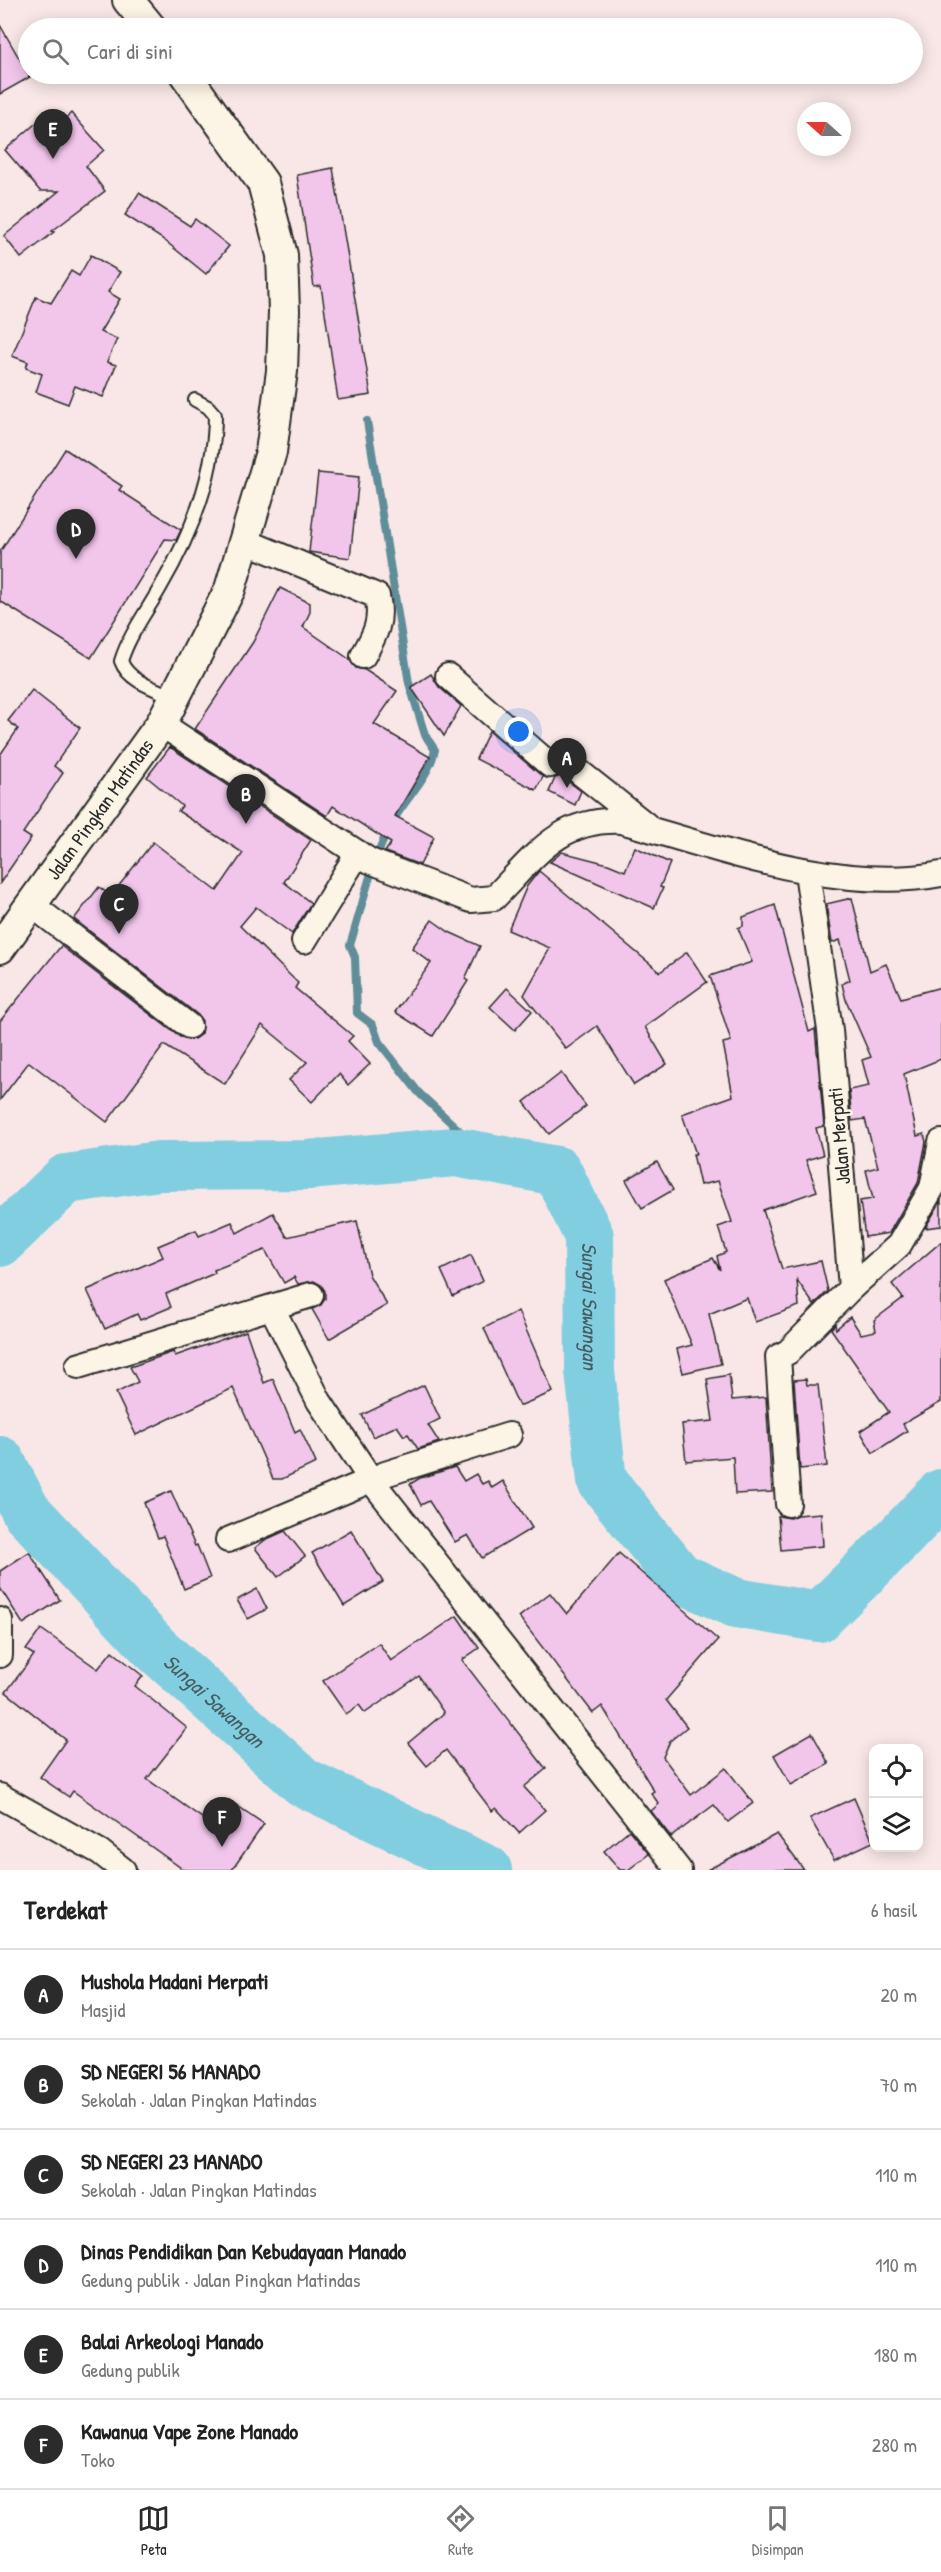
<!DOCTYPE html>
<html lang="id">
<head>
<meta charset="utf-8">
<style>
	:root { --surface:#fff; --page:#f2f2f2; --text:#222; --muted:#767676; --line:#e0e0e0; --accent:#2b2b2b }
	body { margin:0; font-family:"Patrick Hand",sans-serif; background:var(--page); color:var(--text) }
	.controls { position:absolute; right:18px; bottom:18px; display:grid; overflow:hidden; border-radius:12px; box-shadow:0 3px 15px #0003 }
	.controls button { width:54px; height:54px; display:grid; place-items:center; padding:0; border:0; border-bottom:2px solid var(--line); background:var(--surface); color:var(--text); font:30px sans-serif }
	.compass { position:absolute; left:797px; top:102px; width:54px; height:54px; border-radius:50%; background:var(--surface); box-shadow:0 3px 15px #0003; rotate:291deg }
	.you { position:absolute; left:519px; top:732px; width:21px; height:21px; margin:-15px; border:4px solid #fff; border-radius:50%; background:#1a73e8; box-shadow:0 0 0 9px #1a73e833 }
	.badge { display:grid; place-items:center; width:39px; height:39px; border-radius:50%; background:var(--accent); color:#fff; font-size:20px; font-weight:700 }
	.pin { position:absolute; translate:-50% -50px; filter:drop-shadow(0 2px 3px #0008) }
	.pin::after { content:''; position:absolute; top:32px; width:21px; height:18px; background:inherit; clip-path:polygon(0 0,100% 0,50% 100%) }
	.list { margin:0; padding:0; list-style:none }
	h2 { display:flex; justify-content:space-between; align-items:center; height:78px; margin:0; padding:0 24px; font-size:26px }
	h2 small { font-size:20px; font-weight:400; color:var(--muted) }
	.list li { display:grid; grid-template-columns:39px 1fr auto; gap:18px; align-items:center; box-sizing:border-box; height:90px; padding:0 24px; border-top:2px solid var(--line) }
	.list b { display:block; font-size:22px; white-space:nowrap }
	.list p { margin:0; font-size:20px; white-space:nowrap; color:var(--muted) }
	.list em { font-size:20px; font-style:normal; color:var(--muted) }
	.icon { flex:none; width:33px; height:33px; fill:none; stroke:currentColor; stroke-width:2; stroke-linecap:round; stroke-linejoin:round }
	.map { position:relative; flex:none; width:941px; height:1870px; overflow:hidden }
	.search { position:absolute; background:var(--surface); box-shadow:0 3px 15px #0003; left:18px; right:18px; top:18px; height:66px; display:flex; align-items:center; gap:15px; box-sizing:border-box; padding:0 21px; border-radius:33px; color:var(--muted); font-size:22px }
	.sheet { height:618px; background:var(--surface) }
	nav { display:flex; justify-content:space-around; align-items:center; box-sizing:border-box; height:84px; border-top:2px solid var(--line); background:var(--surface); font-size:16px; color:var(--muted) }
	nav a { display:grid; justify-items:center; gap:3px }
	nav .on { color:var(--accent) }
	.map>svg:first-child { display:block }
	.lines { fill:none; stroke-linecap:round; stroke-linejoin:round }
	.stream { stroke:#5f8d98; stroke-width:8 }
	.river { stroke:#81cee0; stroke-width:50 }
	.building { fill:#f2c6eb; stroke:#2b2b2b; stroke-width:1.5 }
	.service-casing { stroke:#2b2b2b; stroke-width:16 }
	.minor-casing { stroke:#2b2b2b; stroke-width:28 }
	.tertiary-casing { stroke:#2b2b2b; stroke-width:34 }
	.service { stroke:#fcf5e5; stroke-width:12 }
	.minor { stroke:#fcf5e5; stroke-width:24 }
	.tertiary { stroke:#fcf5e5; stroke-width:30 }
	.labels { text-anchor:middle; stroke-width:5; stroke-linejoin:round; paint-order:stroke }
	.street-label { font-size:20px; fill:#2b2b2b; stroke:#fcf5e5 }
	.water-label { font-size:21px; font-style:italic; fill:#455c61; stroke:#fcf5e5 }
</style>
</head>
<body>
<div class="map">
<svg width="941" height="1870" viewBox="0 0 941 1870">
	<rect width="100%" height="100%" fill="#f9e7e7"/>
	<filter id="ink" filterUnits="userSpaceOnUse"><feTurbulence type="fractalNoise" baseFrequency=".0167" numOctaves="2"/><feDisplacementMap in="SourceGraphic" scale="12" xChannelSelector="R" yChannelSelector="G"/><feConvolveMatrix kernelMatrix="1 2 1 2 8 2 1 2 1" color-interpolation-filters="sRGB"/></filter>
	<g filter="url(#ink)">
		<g class="lines">
			<path class="stream" d="M367,421l42,262 16,52 10,15c-6,27 -28,47 -42,71 -21,37 -30,83 -43,124l5,12 2,56 16,12 6,17 40,51 70,65"/>
			<g class="river">
				<path id="s1" d="M0,1242l66,-63 93,-13 149,-1 147,-13 102,19 32,65 1,135 12,110 77,96 57,26 83,14 79,-78 43,-45"/>
				<path id="s2" d="M0,1461l26,50 129,137 148,134 184,88"/>
			</g>
		</g>
		<g class="building">
			<path d="M0,25l30,52 -30,17z"/>
			<path d="M71,113l33,37 -18,16 19,25 -53,40 2,1 -33,26 -17,-22 55,-45h-19l-35,-41 37,-32 11,12z"/>
			<path d="M333,168l38,227 -33,5 -17,-114 -7,1 -17,-112z"/>
			<path d="M139,193l51,33 5,-7 34,27 -23,28 -42,-34 -39,-25z"/>
			<path d="M91,255l29,17 -12,20 12,7 -20,33 17,7 -10,23 9,3 -13,32 -28,-11 -7,18 -32,-12 6,-18 -16,-6 2,-6 -16,-6 24,-59 15,6 20,-32 8,5z"/>
			<path d="M65,449l57,37 -3,4 62,40 -5,10 -11,-1 -74,119 -91,-57v-49z"/>
			<path d="M318,473l41,4 -9,81 -41,-6z"/>
			<path d="M280,588l30,15v9l-7,15 46,32 7,9 9,2 32,21 -23,33 56,33 -35,59 39,21 -14,28 -35,-13 6,-9 -58,-37 -6,10 -132,-87 58,-87z"/>
			<path d="M431,674l8,13 22,19 -17,30 -33,-49z"/>
			<path d="M32,690l48,38 -26,38 9,7 -40,60 8,5 -31,45v-128l18,-26 -10,-8z"/>
			<path d="M489,731l54,46 -7,13 -60,-31z"/>
			<path d="M170,747l141,93 -27,42 27,21 -19,31 -36,-27 -16,19 58,57 -3,5 58,48 -5,5 22,23 -22,21 -9,-11 -27,28 -23,-22 18,-18 -45,-37 -37,59 -61,-39 -57,77 -78,-60 -29,38v-79l61,-75 119,91 14,2 7,-5 1,-13 -4,-6 -124,-96 25,-32 12,9 42,-54 64,49 26,-38 -65,-42 4,-5 -35,-29z"/>
			<path d="M561,776l20,15 -6,14 -26,-13 6,-14z"/>
			<path d="M635,847l35,16 -10,24 3,1 -9,20 -104,-46 12,-10 46,12 17,7z"/>
			<path d="M539,871l121,101 27,-20 20,30 -62,45 22,37 -33,21 -37,-59 -31,23 -42,-54 26,-47 -42,-18 19,-44z"/>
			<path d="M852,898l18,73 16,-7 15,34 40,-11v72l-37,15 13,62 7,-2 2,8 -8,41 -29,50 -24,4 -5,-36 13,-2 -7,-29 12,-3 -13,-48 -13,2 -3,-31 20,-4 -7,-26 9,-3 -25,-57 -4,-16 8,-4 -10,-40 -8,3 -6,-39z"/>
			<path d="M775,905l34,127 6,-3 9,97 -8,2 7,27 -17,5 11,31 -54,19 19,59 39,-8 7,30 -14,14 -17,-25 2,26 -44,16 -8,-24 -38,16 12,50 -38,9 -6,-24 15,-4 -28,-66 49,-21 7,12 -3,-14 9,-4 -8,-25 14,-5 -14,-41 -18,4 -7,-31h3l-14,-40 51,-18 -10,-53 8,-2 -21,-65 42,-14 -14,-34 5,-2v-9z"/>
			<path d="M432,920l17,12 31,14 -15,33 3,2 -35,55 -38,-24 36,-49 -19,-15z"/>
			<path d="M507,988l25,23 -17,19 -25,-23z"/>
			<path d="M561,1073l25,33 -37,28 -25,-32z"/>
			<path d="M657,1162l16,28 -31,18 -16,-28z"/>
			<path d="M941,1201v25l-16,2z"/>
			<path d="M273,1213l14,24 70,-16 12,54 18,30 -58,34 -17,-30 9,-4 4,-6v-8l-4,-6 -7,-4 -16,3 -4,-7 -10,6 -19,-33 -51,20 1,3 -49,21 5,13 -31,13 -3,-6 -32,15 -18,-39 76,-33 -5,-11 38,-16 3,6 33,-14 5,11z"/>
			<path d="M941,1242v160l-38,22 4,7 -34,22 -13,-22 29,-19 -58,-83 4,-5 1,5 14,-12 11,17 15,-3 -2,-11 29,-22 -11,-14z"/>
			<path d="M471,1255l12,26 -30,15 -12,-26z"/>
			<path d="M518,1311l35,81 -34,14 -35,-78z"/>
			<path d="M246,1331l18,52 9,-4 22,53 5,-3 16,34 -34,16h-9l-40,-91 -97,47 -20,-42 22,-11 -8,-15 43,-15 2,4z"/>
			<path d="M729,1375l3,25 34,-3 6,95 -37,2 -2,-37 -47,4 -4,-37 31,-3 -6,-42z"/>
			<path d="M806,1379l1,6h11l9,81 -27,3 -6,-89z"/>
			<path d="M424,1385l16,34 -12,6 11,17 -21,7 -10,-15 -4,2 -7,-10 -24,11 -11,-22z"/>
			<path d="M455,1467l9,14 12,-7 6,10 6,-3 4,7 11,-7 29,47 -50,30 -14,-23 -13,7 -26,-41 -8,4 -11,-21 10,-6z"/>
			<path d="M171,1491l24,55 2,-1 13,33 -26,11 -21,-53 -5,2 -14,-35z"/>
			<path d="M821,1513l2,33 -42,4 -3,-34 12,2 7,-3z"/>
			<path d="M351,1530l32,52 -39,24 -32,-53z"/>
			<path d="M285,1531l20,25 -27,21 -23,-29 10,-8z"/>
			<path d="M29,1552l31,48 -37,24 -23,-36v-17z"/>
			<path d="M619,1553l99,87 -52,60 21,27 -17,14 -7,16 28,38 35,-27 27,35 -25,19 -14,-17 -43,32 -20,-26 8,-7 -8,-11 3,-2 -52,-85 -9,7 -74,-96 31,-24 17,21z"/>
			<path d="M257,1589l10,20 -19,10 -11,-19z"/>
			<path d="M457,1616l22,32 -17,12 84,109 -22,18 21,23 -26,23 -23,-25 -4,3 -46,-61 -19,16 -19,-23 36,-30 -25,-37 -54,37 -6,-8 -13,9 -23,-33 56,-38 12,18z"/>
			<path d="M41,1629l57,40 14,-18 31,25 -8,10 52,42 -40,51 65,46 17,-25 35,24 -32,46h-48l-111,-79 -4,6 -29,-20 26,-37 -60,-48 28,-37 -8,-5z"/>
			<path d="M812,1733l17,31 -38,21 -17,-30z"/>
			<path d="M854,1798l19,44 -39,18 -24,-42z"/>
			<path d="M629,1830l20,24 -21,16h-8l-16,-19z"/>
			<path d="M777,1834l27,36h-97z"/>
		</g>
		<g class="lines">
			<defs>
				<path id="service" d="M174,697c-19,-8 -46,-16 -53,-36 8,-26 26,-50 39,-73 31,-53 55,-111 55,-173l-7,-8 -13,-7"/>
				<g id="minor">
					<path d="M245,541l132,55c6,25 -2,39 -14,60"/>
					<path d="M448,676l102,89 13,-6 83,66"/>
					<path d="M161,724l209,137 101,39 23,-2c40,-40 64,-80 127,-77 97,27 219,73 320,53"/>
					<path d="M32,905l157,121"/>
					<path d="M304,941l54,-88"/>
					<path d="M851,1288l48,-43 33,-57 9,-46"/>
					<path d="M78,1366l233,-71"/>
					<path d="M509,1435l-124,39 -14,6 308,390"/>
					<path d="M788,1504l-10,-147 10,-5 63,-64 -21,-258 -23,-158"/>
					<path d="M228,1540l143,-60 -52,-79 -47,-93"/>
					<path d="M0,1620v35"/>
					<path d="M0,1796l100,56 23,18"/>
				</g>
				<g id="tertiary">
					<path d="M128,0l23,28"/>
					<path id="s3" d="M0,948l161,-224 69,-135 41,-137 11,-81 2,-60 -2,-56 -19,-72 -78,-109"/>
				</g>
			</defs>
			<use href="#service" class="service-casing"/>
			<use href="#minor" class="minor-casing"/>
			<use href="#tertiary" class="tertiary-casing"/>
			<use href="#service" class="service"/>
			<use href="#minor" class="minor"/>
			<use href="#tertiary" class="tertiary"/>
		</g>
	</g>
	<g class="labels">
		<g class="street-label">
			<text dy="7" stroke="none"><textPath href="#s3" startOffset="171">Jalan Pingkan Matindas</textPath></text>
			<text transform="translate(839 1136) rotate(-95)" y="7">Jalan Merpati</text>
		</g>
		<g class="water-label">
			<text dy="7" stroke="none"><textPath href="#s1" startOffset="728">Sungai Sawangan</textPath></text>
			<text dy="7" stroke="none"><textPath href="#s2" startOffset="324">Sungai Sawangan</textPath></text>
		</g>
	</g>
</svg>
<div class="controls">
<button><svg class="icon" aria-label="locate" viewBox="0 0 24 24"><circle cx="12" cy="12" r="6"/><path d="M12 2v4M12 18v4M2 12h4M18 12h4"/></svg></button>
<button><svg class="icon" aria-label="layers" viewBox="0 0 24 24"><path d="M12 4l9 5-9 5-9-5zM3 14l9 5 9-5"/></svg></button>
</div>
<svg class="compass" viewBox="-18 -18 36 36"><path d="M0-13l5 13h-10z" fill="#e53935"/><path d="M0 13l5-13h-10z" fill="#767676"/></svg>
<div class="you"></div>
<div class="pin badge" style="left:567px;top:788px">A</div>
<div class="pin badge" style="left:246px;top:824px">B</div>
<div class="pin badge" style="left:119px;top:934px">C</div>
<div class="pin badge" style="left:76px;top:559px">D</div>
<div class="pin badge" style="left:53px;top:159px">E</div>
<div class="pin badge" style="left:222px;top:1847px">F</div>
<div class="search"><svg class="icon" aria-label="search" viewBox="0 0 24 24"><circle cx="10" cy="10" r="6"/><path d="M15 15l6 6"/></svg>Cari di sini</div>
</div>
<section class="sheet">
<h2>Terdekat<small>6 hasil</small></h2>
<ul class="list">
<li><span class="badge">A</span><div><b>Mushola Madani Merpati</b><p>Masjid</p></div><em>20 m</em></li>
<li><span class="badge">B</span><div><b>SD NEGERI 56 MANADO</b><p>Sekolah · Jalan Pingkan Matindas</p></div><em>70 m</em></li>
<li><span class="badge">C</span><div><b>SD NEGERI 23 MANADO</b><p>Sekolah · Jalan Pingkan Matindas</p></div><em>110 m</em></li>
<li><span class="badge">D</span><div><b>Dinas Pendidikan Dan Kebudayaan Manado</b><p>Gedung publik · Jalan Pingkan Matindas</p></div><em>110 m</em></li>
<li><span class="badge">E</span><div><b>Balai Arkeologi Manado</b><p>Gedung publik</p></div><em>180 m</em></li>
<li><span class="badge">F</span><div><b>Kawanua Vape Zone Manado</b><p>Toko</p></div><em>280 m</em></li>
</ul>
</section>
<nav>
<a class="on"><svg class="icon" aria-label="map" viewBox="0 0 24 24"><path d="M3 6l6-2 6 2 6-2v14l-6 2-6-2-6 2zM9 4v14M15 6v14"/></svg>Peta</a>
<a><svg class="icon" aria-label="directions" viewBox="0 0 24 24"><path d="M12 3l9 9-9 9-9-9zM9 14v-3h6M13 9l2 2-2 2"/></svg>Rute</a>
<a><svg class="icon" aria-label="saved" viewBox="0 0 24 24"><path d="M7 4h10v16l-5-4-5 4z"/></svg>Disimpan</a>
</nav>
</body>
</html>
